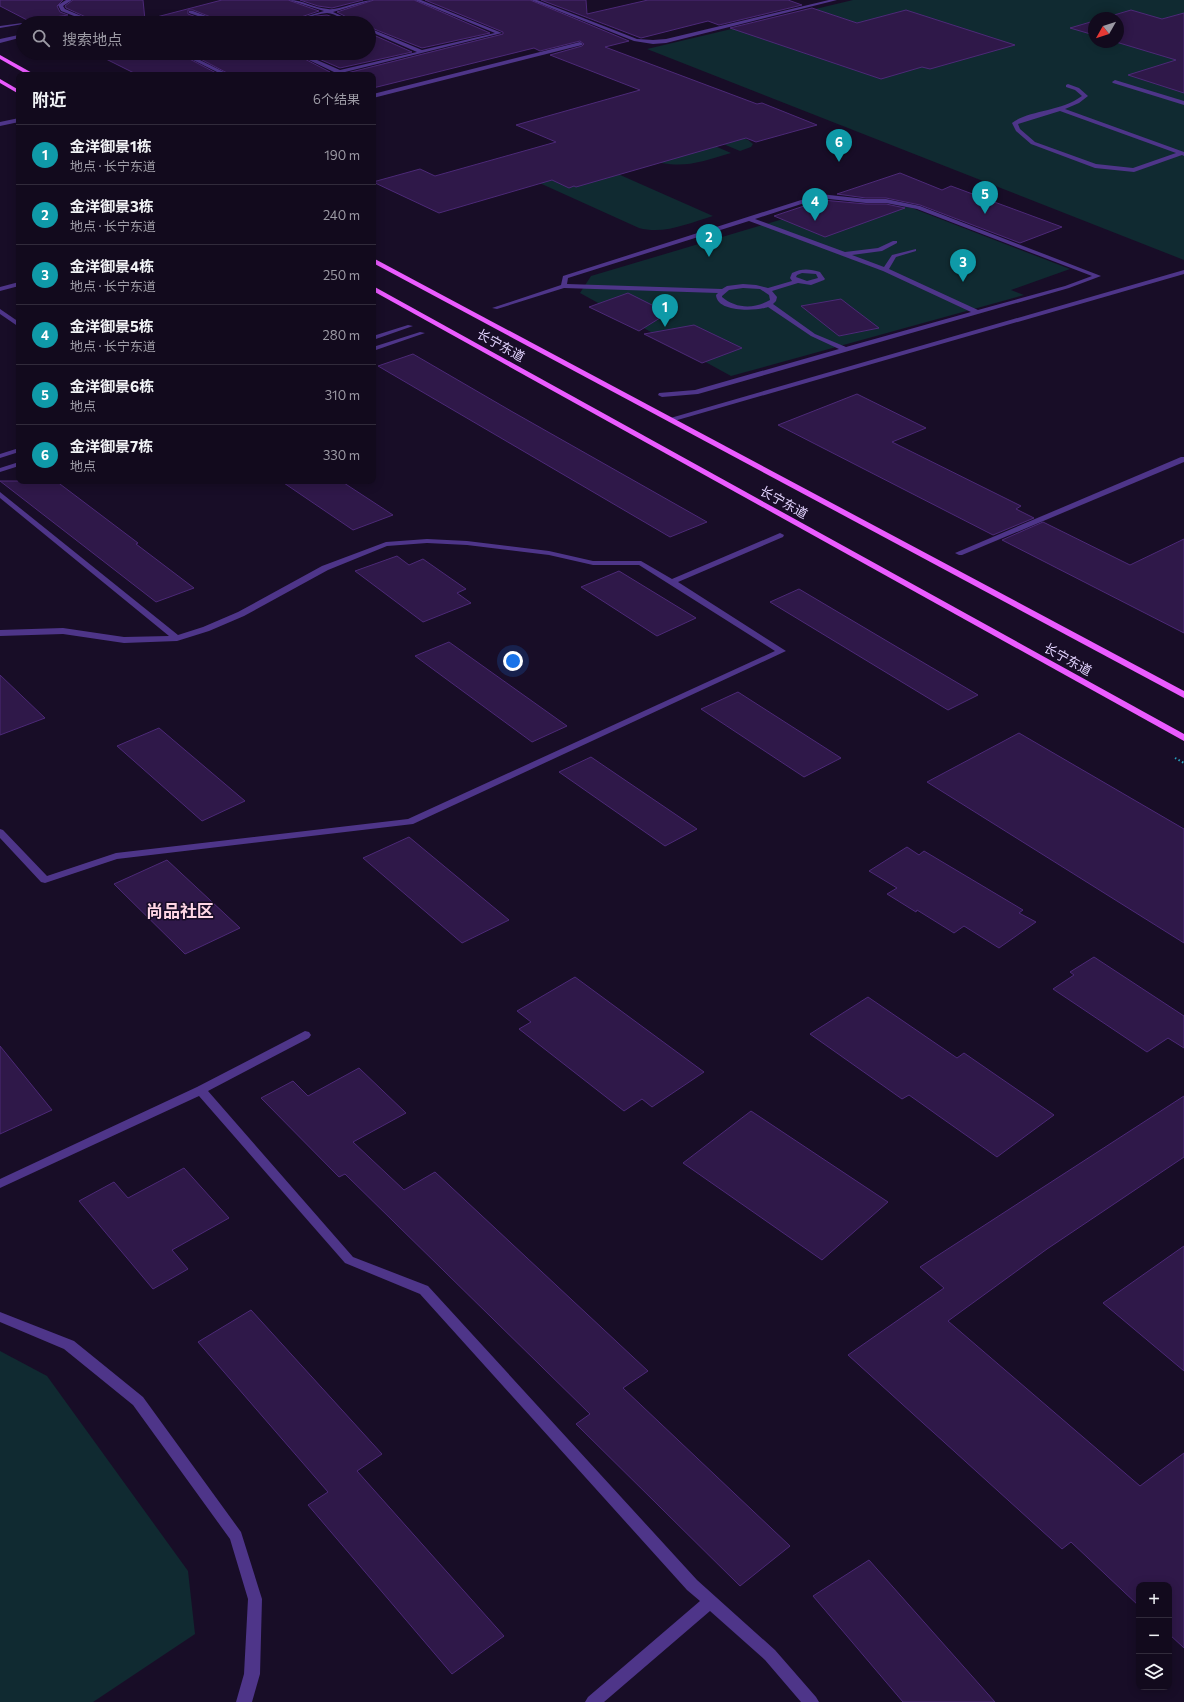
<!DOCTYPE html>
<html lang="zh">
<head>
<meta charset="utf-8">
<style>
	:root { --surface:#120a1d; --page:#1f182a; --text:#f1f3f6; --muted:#9c9aa4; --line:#312b3b; --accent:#0b8043 }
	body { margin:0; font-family:Commissioner,"Noto Sans SC",sans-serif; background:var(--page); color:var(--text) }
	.controls { position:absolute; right:12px; bottom:12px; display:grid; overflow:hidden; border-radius:8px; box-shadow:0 2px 10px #0003 }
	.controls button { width:36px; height:36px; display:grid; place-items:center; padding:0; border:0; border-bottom:1px solid var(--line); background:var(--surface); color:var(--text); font:20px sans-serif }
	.compass { position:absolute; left:1088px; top:12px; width:36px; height:36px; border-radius:50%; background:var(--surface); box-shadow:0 2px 10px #0003; rotate:231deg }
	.you { position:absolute; left:513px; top:661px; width:14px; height:14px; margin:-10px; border:3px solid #fff; border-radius:50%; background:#1a73e8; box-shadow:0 0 0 6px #1a73e833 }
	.badge { display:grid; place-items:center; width:26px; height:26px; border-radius:50%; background:var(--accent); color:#fff; font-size:13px; font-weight:700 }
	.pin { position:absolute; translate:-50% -33px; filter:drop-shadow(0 1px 2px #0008) }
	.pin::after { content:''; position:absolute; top:21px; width:14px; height:12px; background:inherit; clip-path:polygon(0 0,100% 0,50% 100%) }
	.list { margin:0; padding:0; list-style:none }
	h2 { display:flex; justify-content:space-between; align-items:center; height:52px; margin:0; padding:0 16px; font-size:17px }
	h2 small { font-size:13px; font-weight:400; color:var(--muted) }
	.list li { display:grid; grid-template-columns:26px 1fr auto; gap:12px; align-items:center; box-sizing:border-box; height:60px; padding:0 16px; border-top:1px solid var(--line) }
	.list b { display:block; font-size:15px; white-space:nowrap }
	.list p { margin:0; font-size:13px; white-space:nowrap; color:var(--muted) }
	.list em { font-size:13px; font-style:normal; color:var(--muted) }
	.icon { flex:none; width:22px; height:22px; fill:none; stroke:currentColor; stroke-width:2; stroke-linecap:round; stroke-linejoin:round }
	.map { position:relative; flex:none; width:1184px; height:1702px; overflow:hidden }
	.search { position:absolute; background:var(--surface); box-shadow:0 2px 10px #0003; left:16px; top:16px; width:360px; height:44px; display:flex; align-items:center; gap:10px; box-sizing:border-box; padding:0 14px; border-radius:22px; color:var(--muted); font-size:15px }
	.panel { position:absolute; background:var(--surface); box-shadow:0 2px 10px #0003; left:16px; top:72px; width:360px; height:412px; border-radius:8px }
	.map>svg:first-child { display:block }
	.green { fill:#102a31; fill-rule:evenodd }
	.building { fill:#2f1849; stroke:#4c2977 }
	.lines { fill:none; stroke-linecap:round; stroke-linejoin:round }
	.path { stroke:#27a2c0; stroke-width:2; stroke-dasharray:1.5 2.5; stroke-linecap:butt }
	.minor { fill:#4e3589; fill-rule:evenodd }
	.major { fill:#eb5bff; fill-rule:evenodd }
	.labels { text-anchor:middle; stroke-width:3; stroke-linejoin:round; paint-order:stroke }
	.far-street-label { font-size:13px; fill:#e3d4ff; stroke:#180d27 }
	.quarter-label { font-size:17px; font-weight:bold; fill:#ffd6e5; stroke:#180d27 }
</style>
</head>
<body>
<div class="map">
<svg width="1184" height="1702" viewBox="0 0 1184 1702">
	<rect width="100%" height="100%" fill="#180d27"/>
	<g class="green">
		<path d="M853,0h331v260l-537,-211zM1094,18h24v24h-24z"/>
		<path d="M673,123h34l41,17 5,4 -2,3 -11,4z"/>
		<path d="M668,126l63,27c-34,10 -50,17 -85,6z"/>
		<path d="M550,144l163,72c-24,7 -49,19 -74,12l-148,-67z"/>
		<path d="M840,202c24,3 48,2 72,6l158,61 -59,21 13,5 -293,81 -151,-83 11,-17z"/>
		<path d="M0,1351l47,25 141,195 7,63 -102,68h-93z"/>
	</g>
	<g class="building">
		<path d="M0,0h63l-6,6 3,6 8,3 -39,6 -29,-15z"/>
		<path d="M73,0h70l2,20 77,-20h66l31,11 -36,12h-57l-33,-13h-5v4l25,9h-114l-33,-15 -1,-2z"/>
		<path d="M300,0h63l-31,8 -14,-2z"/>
		<path d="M374,0h40l76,33 -68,15 -53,-21v-4h-11l-21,-11z"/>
		<path d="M425,0h105l99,41 -24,6 152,57 5,-1 55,22 -61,17 -10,-4 -170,49 -2,-1 -5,2 -17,-8 -113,33 -66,-31 47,-13 15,7 121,-34 -40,-17 124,-35 -90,-35 32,-9 2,-2 -4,-3 -40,10 -6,-3 -161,40v-13h-34l164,-41v-2z"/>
		<path d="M541,0h45l1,14 61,-14h140l14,5 -83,20 -11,-4 -67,17z"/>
		<path d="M812,8l45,15 49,-13 109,35 -85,24 -8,-2 -41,12 -151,-51z"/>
		<path d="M1131,10l31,9 22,-6v80l-56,-18 48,-15 -60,-18h2v-24h-14z"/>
		<path d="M327,15l22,8h-54l21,-7z"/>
		<path d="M1094,21v14l-24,-7z"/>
		<path d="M369,33l43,19 -72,16 -35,-15h64z"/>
		<path d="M94,53h84l42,22h-82z"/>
		<path d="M189,53h104l37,19 -7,3h-92z"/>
		<path d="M900,173l42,17 9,-4 111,41 -42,16 -100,-38 -34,-7h-20l-29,-4z"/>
		<path d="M822,200l44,4h20l19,4 -80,29 -51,-21z"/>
		<path d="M628,293l40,20 -29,18 -50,-24z"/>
		<path d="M841,299l9,7 29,22 -40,8 -38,-30z"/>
		<path d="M694,325l48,23 -40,15 -58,-29z"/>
		<path d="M413,354l98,57 196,111 -37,15 -292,-171z"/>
		<path d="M857,394l69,34 -34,14 129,64 -5,3 18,9 -41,17 -215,-110z"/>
		<path d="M0,481h56l82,62 -2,1 58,44 -38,14z"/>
		<path d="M281,481h60l52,34 -40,15z"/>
		<path d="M1043,522l87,43 54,-26v94l-182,-93z"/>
		<path d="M397,556l12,9 14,-6 43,30 -9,4 14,10 -48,19 -68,-51z"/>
		<path d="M619,571l77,47 -39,18 -76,-49z"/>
		<path d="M799,589l179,106 -30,15 -178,-108z"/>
		<path d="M449,642l118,84 -35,16 -117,-86z"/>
		<path d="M0,675l45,43 -45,17z"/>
		<path d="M738,692l103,66 -37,19 -103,-68z"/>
		<path d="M159,728l86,73 -43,20 -85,-75z"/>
		<path d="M1019,733l165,96v114l-257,-161z"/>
		<path d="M591,757l106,72 -32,17 -106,-74z"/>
		<path d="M409,837l100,83 -47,23 -99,-85z"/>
		<path d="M907,847l12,8 5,-4 99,59 -4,3 17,9 -37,26 -35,-22 -10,7 -37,-23 -1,2 -29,-18 10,-6 -28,-17z"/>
		<path d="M167,860l73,68 -55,26 -71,-70z"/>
		<path d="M1094,957l90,59v32l-16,-10 -21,14 -94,-63 21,-14 -4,-3z"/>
		<path d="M575,977l129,95 -52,35 -10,-8 -18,12 -105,-82 12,-7 -14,-11z"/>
		<path d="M868,997l89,61 7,-5 90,62 -57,42 -88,-62 -7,4 -92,-65z"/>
		<path d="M0,1046l52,64 -52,24z"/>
		<path d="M359,1068l47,45 -53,29 51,48 31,-18 213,199 -25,17 167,158 -50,40 -164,-162 14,-10 -245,-240 -6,3 -78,-79 32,-17 15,15z"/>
		<path d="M1184,1096v61l-137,92 -99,72 192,165 44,-33v195l-15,-14v-49h-30v21l-68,-64 -9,7 -214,-194 96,-67 -24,-21z"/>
		<path d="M751,1111l137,91 -66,58 -139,-97z"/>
		<path d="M184,1168l45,50 -57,32 16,19 -35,20 -74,-88 35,-19 14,16z"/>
		<path d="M1184,1246v125l-81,-68z"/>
		<path d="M251,1310l131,144 -25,17 147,165 -52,38 -144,-169 20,-13 -130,-150z"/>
		<path d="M869,1560l126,142h-92l-90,-106z"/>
	</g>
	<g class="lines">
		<path class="path" d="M1175,758l9,5"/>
		<g class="minor">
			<path d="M66,0h6l-9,6 2,3 33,14h-6l-12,-5 -7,5h-5l5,-4 -50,4v1l-23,4v-2l74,-10 -13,-5 -3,-6z"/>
			<path d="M289,0c14,0 25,8 39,9 10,2 32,-9 45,-9l-40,12 24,11c-11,0 -21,-10 -30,-10 -15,1 -28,10 -43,10l40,-12z"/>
			<path d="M415,0h6l81,33 -169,42h-9l10,-3 -40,-19h7l39,17 77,-18 -48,-21v-3l53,22 73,-17z"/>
			<path d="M531,0h6l100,39 16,1 13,-1 163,-39h8l-171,43 -13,1 -19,-3z"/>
			<path d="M189,11h4l32,12h-7l-29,-10z"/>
			<path d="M23,34v3l-23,6v-4z"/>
			<path d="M580,42l3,2 -1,1 -209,53v-4z"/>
			<path d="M179,53h7l44,22h-7z"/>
			<path d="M1115,80l69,21v4l-71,-22 -1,-1z"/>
			<path d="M1068,84l11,4 9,8 -9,7 -14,6 119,43v4l-2,-1 -48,17 -39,-4 -64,-24 -15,-13 -4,-8c17,-13 48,-11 70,-27l-7,-6 -9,-3v-2zM1060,111l116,42 -43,15 -37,-4 -61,-22 -15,-13 -2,-5z"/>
			<path d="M19,118v4l-19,4v-4z"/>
			<path d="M820,194l46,5h20l34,7 181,70 -32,12 -371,106 -36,3 -4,-2 1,-2 36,-3 144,-41 -28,-13 -43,-29c-11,4 -51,6 -52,-12l2,-2 -154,-5 -67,21 -5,-1 69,-23 2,-9zM820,198l46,5h20l31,6 175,67 -27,10 -87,24 -89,-41 7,-12 20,-6v-2l-24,6 -8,12 -32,-12 30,-4 15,-8v-2h-4l-15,7 -33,4 -90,-33zM749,221l134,50 88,41 -125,35 -31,-13 -42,-30 3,-3 1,-4 -5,-6 26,-8 13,2 13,-5 1,-1 -5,-7c-10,-3 -18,-4 -28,1l-2,5 2,3 -24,7 -12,-3 -13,-1 -16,2 -5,3 -155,-5 1,-6zM802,273l14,1 2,4 -11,3 -11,-4 1,-2zM743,288l17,1 9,6 1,5c-15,9 -34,9 -48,-3v-1l7,-6z"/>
			<path d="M1184,270v4l-510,147h-3l-4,-2z"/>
			<path d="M19,282v4l-19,5v-4z"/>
			<path d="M0,309l19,13v5l-19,-13z"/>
			<path d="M408,325l5,1 -40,14v-4z"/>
			<path d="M420,332l5,1 -52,18v-4z"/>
			<path d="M19,448v4l-19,6v-4z"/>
			<path d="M1181,457h3v5l-222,93h-3l-4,-2z"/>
			<path d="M19,462v4l-19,6v-4z"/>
			<path d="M0,492l178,143 25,-8 35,-15 84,-46 64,-24 41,-3 40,2 82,10 44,10h48l31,18 108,-46 4,2 -1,2 -105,45 108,69 -373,173 -296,35 -72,24 -4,-1 -41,-44v-9l3,1 44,46 69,-23 292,-34 367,-168 -136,-86h-46l-44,-10 -82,-10 -40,-2 -40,3 -59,24 -84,46 -35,15 -32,10 -53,2 -61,-9 -63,2v-6l63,-2 61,9 45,-1 -169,-138z"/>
			<path d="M305,1031l4,1 2,3 -2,3 -101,53 145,166 75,29 269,294 78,70 41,47 3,5h-18l-36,-42 -55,-49 -106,91h-19l3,-5 112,-96 -13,-11 -267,-296 -75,-31 -146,-167 -199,92v-9l197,-92z"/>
			<path d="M0,1312l74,29 69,56 98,135 21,67 -2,75 -8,28h-16l8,-28 4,-75 -18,-60 -97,-134 -69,-56 -64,-27z"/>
		</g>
		<g class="major">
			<path d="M0,55l34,19 1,1h-7l-28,-16z"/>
			<path d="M0,79l19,11v4l-19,-11z"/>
			<path d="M373,258l811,433v7l-811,-435z"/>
			<path d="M373,286l811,448v7l-811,-450z"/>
		</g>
	</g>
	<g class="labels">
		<g class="far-street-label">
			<text transform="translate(501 345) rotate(29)" y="5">长宁东道</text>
			<text transform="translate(784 502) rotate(29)" y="5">长宁东道</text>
			<text transform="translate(1068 659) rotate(29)" y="5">长宁东道</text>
		</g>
		<g class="quarter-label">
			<text x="180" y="917">尚品社区</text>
		</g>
	</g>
</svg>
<div class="controls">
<button>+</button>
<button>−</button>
<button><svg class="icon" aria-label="layers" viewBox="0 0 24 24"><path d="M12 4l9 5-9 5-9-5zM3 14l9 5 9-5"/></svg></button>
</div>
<svg class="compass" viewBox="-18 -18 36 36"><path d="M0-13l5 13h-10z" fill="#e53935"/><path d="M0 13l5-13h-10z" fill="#9c9aa4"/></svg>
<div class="you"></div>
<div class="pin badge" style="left:665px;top:327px;background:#0f9aa8">1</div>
<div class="pin badge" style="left:709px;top:257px;background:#0f9aa8">2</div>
<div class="pin badge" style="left:963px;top:282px;background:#0f9aa8">3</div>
<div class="pin badge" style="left:815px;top:221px;background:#0f9aa8">4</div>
<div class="pin badge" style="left:985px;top:214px;background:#0f9aa8">5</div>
<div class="pin badge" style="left:839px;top:162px;background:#0f9aa8">6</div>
<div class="search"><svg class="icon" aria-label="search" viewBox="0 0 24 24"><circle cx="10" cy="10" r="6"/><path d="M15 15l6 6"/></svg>搜索地点</div>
<section class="panel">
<h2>附近<small>6个结果</small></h2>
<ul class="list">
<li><span class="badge" style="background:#0f9aa8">1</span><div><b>金洋御景1栋</b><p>地点 · 长宁东道</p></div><em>190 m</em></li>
<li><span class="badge" style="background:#0f9aa8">2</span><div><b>金洋御景3栋</b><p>地点 · 长宁东道</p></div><em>240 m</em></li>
<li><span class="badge" style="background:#0f9aa8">3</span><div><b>金洋御景4栋</b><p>地点 · 长宁东道</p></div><em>250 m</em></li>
<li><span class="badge" style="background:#0f9aa8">4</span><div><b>金洋御景5栋</b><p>地点 · 长宁东道</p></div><em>280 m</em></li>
<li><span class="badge" style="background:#0f9aa8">5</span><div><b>金洋御景6栋</b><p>地点</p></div><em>310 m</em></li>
<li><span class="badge" style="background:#0f9aa8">6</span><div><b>金洋御景7栋</b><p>地点</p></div><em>330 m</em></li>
</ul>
</section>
</div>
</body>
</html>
